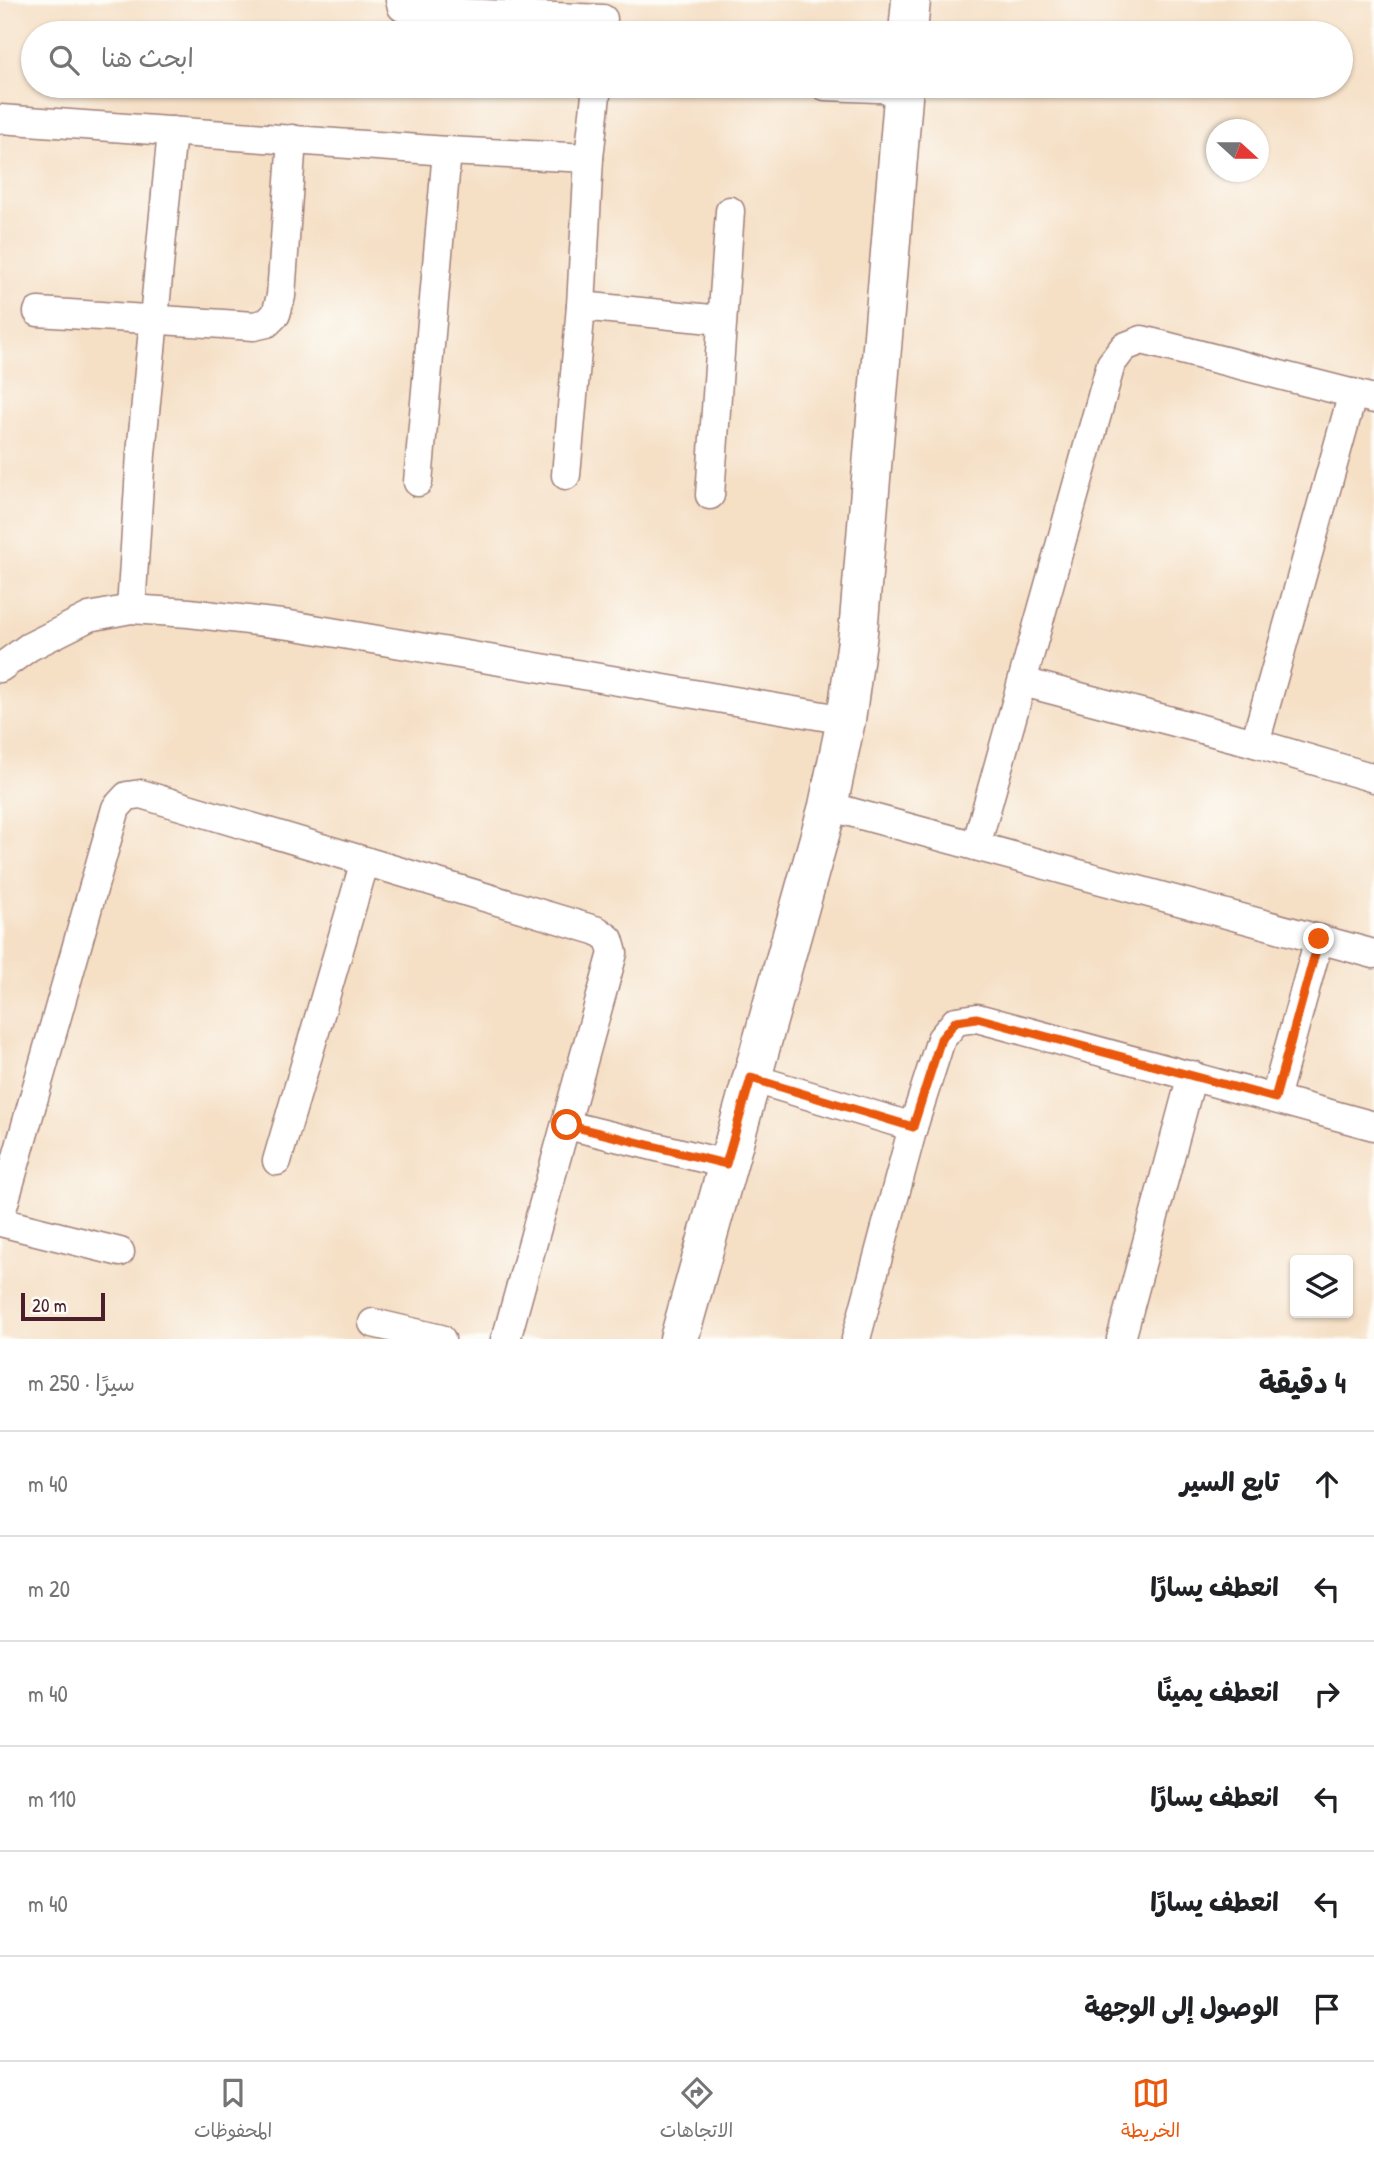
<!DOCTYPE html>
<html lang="ar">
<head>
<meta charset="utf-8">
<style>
	:root { --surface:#fff; --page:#f6f6f6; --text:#202124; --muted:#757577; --line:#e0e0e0; --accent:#ea580c }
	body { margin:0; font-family:"Patrick Hand","Playpen Sans Arabic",sans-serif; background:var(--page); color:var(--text); direction:rtl }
	.controls { position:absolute; right:21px; bottom:21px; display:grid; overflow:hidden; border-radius:7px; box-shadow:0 2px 5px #0004 }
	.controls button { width:63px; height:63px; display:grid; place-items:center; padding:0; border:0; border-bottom:2px solid var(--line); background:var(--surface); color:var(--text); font:35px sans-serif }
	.compass { position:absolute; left:1206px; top:119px; width:63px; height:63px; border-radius:50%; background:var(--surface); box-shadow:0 2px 5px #0004; rotate:111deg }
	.scale { position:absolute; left:21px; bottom:18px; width:84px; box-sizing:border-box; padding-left:7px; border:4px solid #4a1f2b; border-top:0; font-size:19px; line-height:24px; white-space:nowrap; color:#4a1f2b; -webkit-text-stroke:5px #fdfcf7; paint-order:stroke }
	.stop { position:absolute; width:21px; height:21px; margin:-16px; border:5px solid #ea580c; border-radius:50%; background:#fff }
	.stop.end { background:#ea580c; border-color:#fff; box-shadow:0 2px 7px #0008 }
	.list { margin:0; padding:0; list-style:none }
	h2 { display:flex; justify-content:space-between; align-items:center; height:91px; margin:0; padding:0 28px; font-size:30px }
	h2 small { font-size:23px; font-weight:400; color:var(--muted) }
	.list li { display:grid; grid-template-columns:46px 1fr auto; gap:21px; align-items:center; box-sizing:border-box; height:105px; padding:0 28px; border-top:2px solid var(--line) }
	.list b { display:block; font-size:26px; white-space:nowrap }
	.list em { font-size:23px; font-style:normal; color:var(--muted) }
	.icon { flex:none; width:38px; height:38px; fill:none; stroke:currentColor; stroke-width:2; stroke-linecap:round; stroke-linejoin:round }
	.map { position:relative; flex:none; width:1374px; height:1339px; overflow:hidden; direction:ltr }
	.search { position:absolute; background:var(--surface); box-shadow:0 2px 5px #0004; left:21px; right:21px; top:21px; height:77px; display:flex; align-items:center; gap:18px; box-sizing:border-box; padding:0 24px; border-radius:38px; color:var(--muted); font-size:26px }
	.sheet { height:721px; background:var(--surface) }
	nav { display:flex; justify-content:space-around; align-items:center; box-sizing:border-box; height:98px; border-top:2px solid var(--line); background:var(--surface); font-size:19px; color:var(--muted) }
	nav a { display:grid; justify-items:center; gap:4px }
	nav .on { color:var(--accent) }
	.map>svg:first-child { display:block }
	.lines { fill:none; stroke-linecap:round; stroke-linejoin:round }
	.street-casing { stroke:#a07f78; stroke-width:31 }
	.secondary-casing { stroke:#a07f78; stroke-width:41 }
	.street { stroke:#fff; stroke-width:28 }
	.secondary { stroke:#fff; stroke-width:38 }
	.route { stroke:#ea580c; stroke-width:9 }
</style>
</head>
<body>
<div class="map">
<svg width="1374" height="1339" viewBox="0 0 1374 1339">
	<rect width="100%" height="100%" fill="#fdfcf7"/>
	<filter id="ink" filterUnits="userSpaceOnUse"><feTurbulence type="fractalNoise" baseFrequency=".0143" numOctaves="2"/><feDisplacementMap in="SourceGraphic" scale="14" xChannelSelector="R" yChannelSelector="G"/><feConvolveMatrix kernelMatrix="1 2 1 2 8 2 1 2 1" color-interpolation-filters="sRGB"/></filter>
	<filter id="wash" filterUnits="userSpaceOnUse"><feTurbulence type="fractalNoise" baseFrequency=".00686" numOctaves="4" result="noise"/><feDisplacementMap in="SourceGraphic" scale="28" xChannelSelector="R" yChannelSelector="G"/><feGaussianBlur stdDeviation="1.57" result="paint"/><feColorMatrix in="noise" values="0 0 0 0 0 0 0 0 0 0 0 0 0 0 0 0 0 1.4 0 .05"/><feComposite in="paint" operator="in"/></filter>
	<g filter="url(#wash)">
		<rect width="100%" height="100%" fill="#f5dfc5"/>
	</g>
	<g filter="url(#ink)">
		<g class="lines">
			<defs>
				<g id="street">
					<path d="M400,0l2,7 10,4 191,8"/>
					<path d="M825,86l78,3"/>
					<path d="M0,119l447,32 142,7"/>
					<path d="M581,306l140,14"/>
					<path d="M38,312l216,14 13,-3 9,-9 5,-18 11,-157"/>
					<path d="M566,475l15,-169 8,-148 8,-72"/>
					<path d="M418,482l29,-331"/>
					<path d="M710,495l20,-284"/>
					<path d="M131,609l10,-155 31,-323"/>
					<path d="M0,668l29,-21 60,-30 42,-8 58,4 101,12 556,95"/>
					<path d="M1023,682l232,61 119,35"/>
					<path d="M1255,743l98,-350"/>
					<path d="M828,806l546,148"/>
					<path d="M976,846l135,-482 13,-17 18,-7 232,59"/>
					<path d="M751,1078l162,49"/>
					<path d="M1275,1098l44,-159"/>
					<path d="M567,1125l159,39"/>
					<path d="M277,1161l88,-300"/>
					<path d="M0,1217l116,-409 11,-12 14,-2 457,137 11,8 4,14 -106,383 -2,3"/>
					<path d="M0,1222l120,30"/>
					<path d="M373,1323l68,16"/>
					<path d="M856,1339l57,-212 28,-88 15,-18 21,-3 397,108"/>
					<path d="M1121,1339l71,-264"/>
				</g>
				<g id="secondary">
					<path d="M908,33l3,-33"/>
					<path d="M679,1339l149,-533 18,-86 12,-87 46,-547"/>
				</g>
			</defs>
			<use href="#street" class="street-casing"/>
			<use href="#secondary" class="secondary-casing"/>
			<use href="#street" class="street"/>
			<use href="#secondary" class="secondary"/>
		</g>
	</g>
	<g class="lines" filter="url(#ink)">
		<path class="route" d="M567,1125l159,39 25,-86 162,49 28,-88 15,-18 21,-3 298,80 44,-159"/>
	</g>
</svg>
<div class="controls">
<button><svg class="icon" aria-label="layers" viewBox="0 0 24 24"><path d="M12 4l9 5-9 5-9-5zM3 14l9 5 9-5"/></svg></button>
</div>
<svg class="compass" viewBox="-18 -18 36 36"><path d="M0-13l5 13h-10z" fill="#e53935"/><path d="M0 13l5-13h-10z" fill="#757577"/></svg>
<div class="scale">20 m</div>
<div class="stop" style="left:567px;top:1125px"></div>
<div class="stop end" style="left:1319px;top:939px"></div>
<div class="search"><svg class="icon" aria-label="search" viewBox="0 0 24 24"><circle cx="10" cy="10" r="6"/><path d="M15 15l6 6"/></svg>ابحث هنا</div>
</div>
<section class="sheet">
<h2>4 دقيقة<small>سيرًا · 250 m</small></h2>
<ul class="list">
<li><svg class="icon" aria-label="ahead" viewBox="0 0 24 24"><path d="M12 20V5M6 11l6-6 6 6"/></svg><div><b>تابع السير</b></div><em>40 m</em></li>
<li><svg class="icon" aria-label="left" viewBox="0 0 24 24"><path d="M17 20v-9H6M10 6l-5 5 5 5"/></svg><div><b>انعطف يسارًا</b></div><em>20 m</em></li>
<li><svg class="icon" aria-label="right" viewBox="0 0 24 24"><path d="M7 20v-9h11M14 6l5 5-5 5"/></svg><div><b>انعطف يمينًا</b></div><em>40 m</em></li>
<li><svg class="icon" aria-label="left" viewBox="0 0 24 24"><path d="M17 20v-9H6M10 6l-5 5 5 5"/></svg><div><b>انعطف يسارًا</b></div><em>110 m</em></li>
<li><svg class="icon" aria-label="left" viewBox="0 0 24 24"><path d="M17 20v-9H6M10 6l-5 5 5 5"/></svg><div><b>انعطف يسارًا</b></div><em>40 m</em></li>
<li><svg class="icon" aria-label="arrive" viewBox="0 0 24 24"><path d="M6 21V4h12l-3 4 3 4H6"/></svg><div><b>الوصول إلى الوجهة</b></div></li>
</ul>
</section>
<nav>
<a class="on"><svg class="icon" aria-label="map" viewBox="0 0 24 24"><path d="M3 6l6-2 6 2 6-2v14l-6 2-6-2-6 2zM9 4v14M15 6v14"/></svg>الخريطة</a>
<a><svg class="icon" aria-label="directions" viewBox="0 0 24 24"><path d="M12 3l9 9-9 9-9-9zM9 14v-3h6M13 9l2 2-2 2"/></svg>الاتجاهات</a>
<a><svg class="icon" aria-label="saved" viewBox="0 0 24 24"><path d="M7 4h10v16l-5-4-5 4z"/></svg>المحفوظات</a>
</nav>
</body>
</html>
